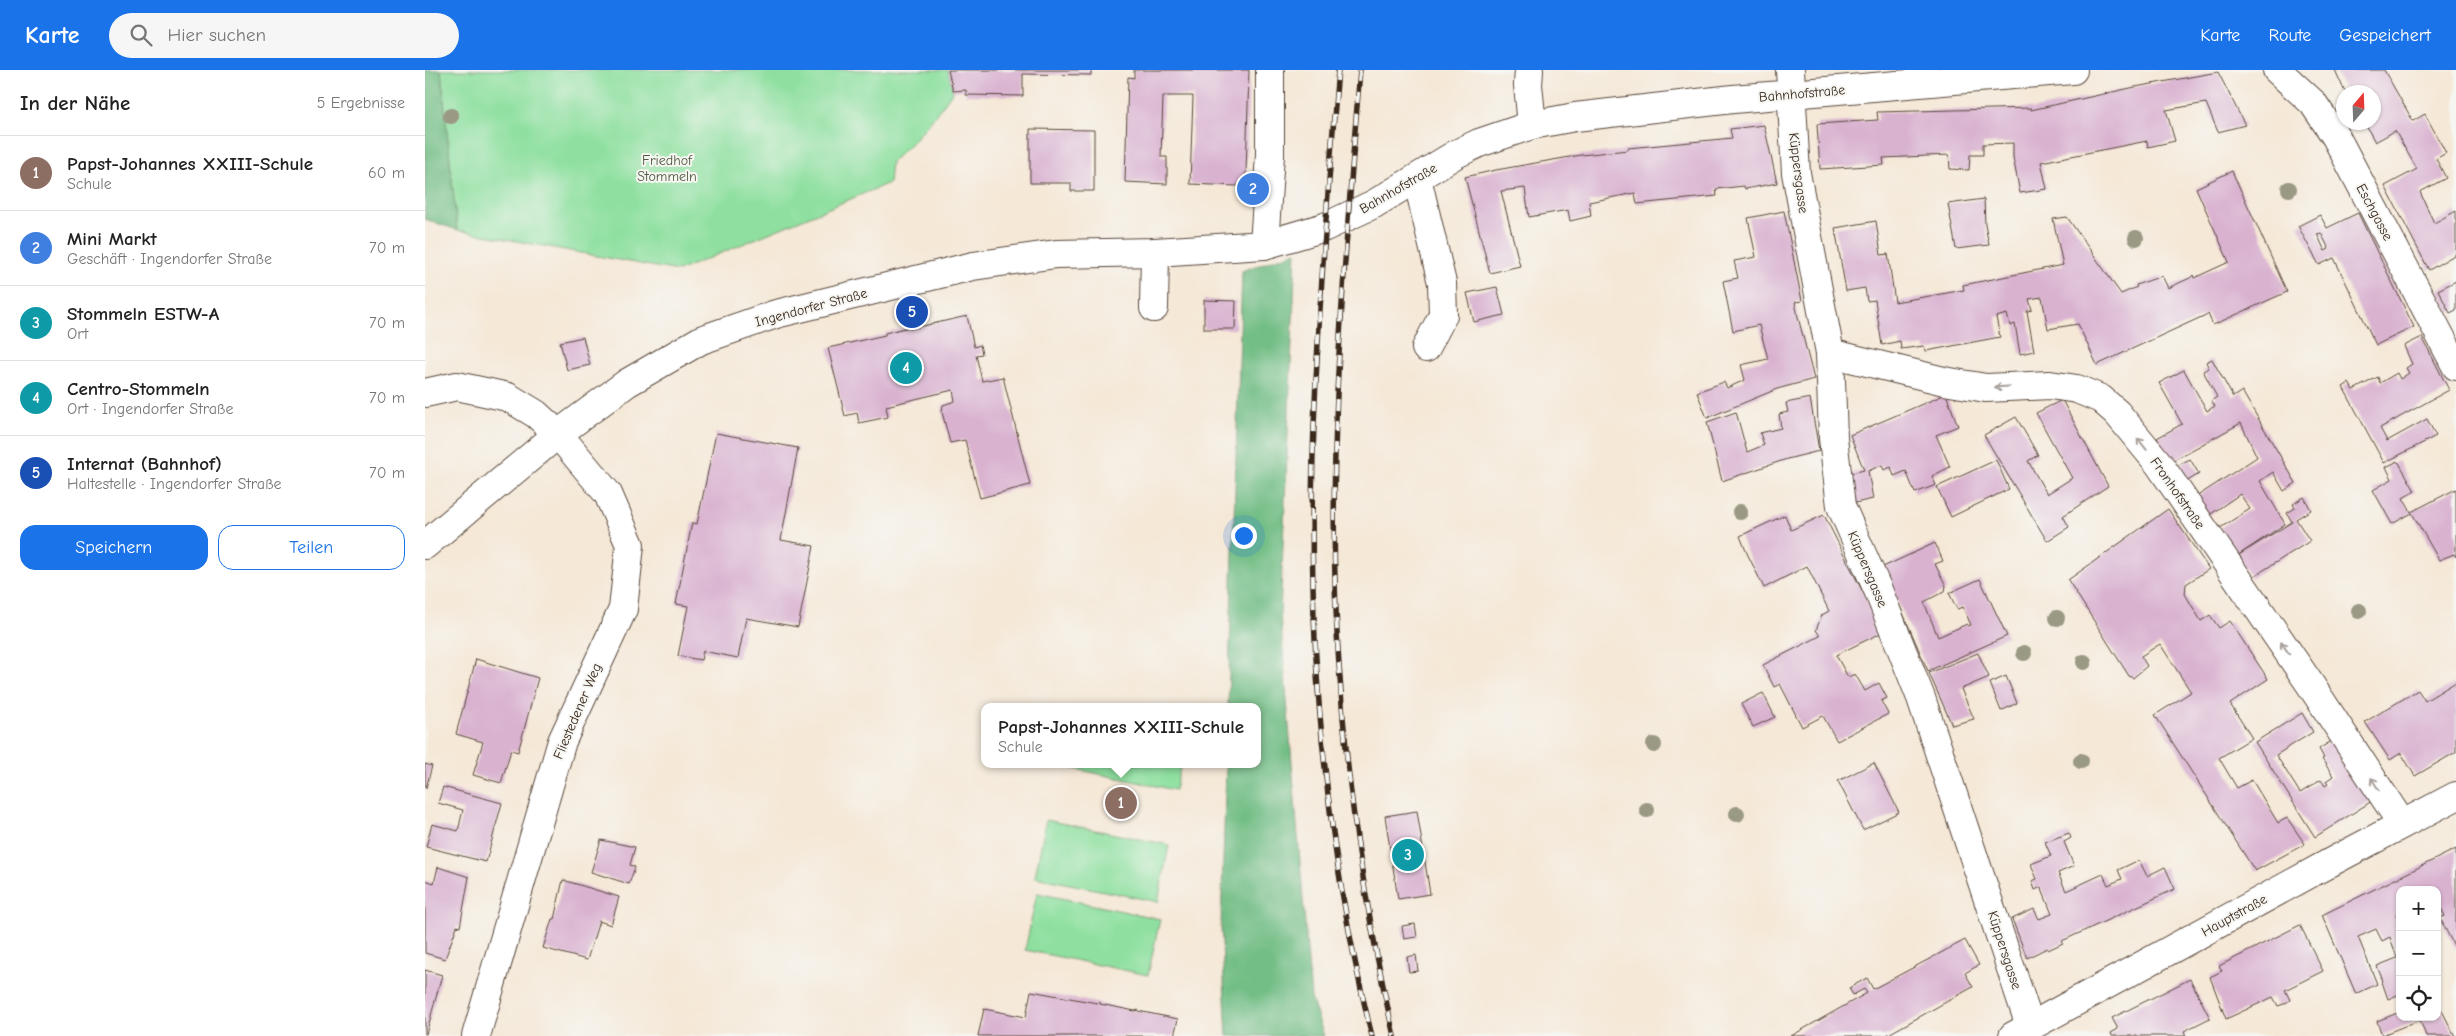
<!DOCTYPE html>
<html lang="de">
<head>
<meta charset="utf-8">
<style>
	:root { --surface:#fff; --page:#f6f6f6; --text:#222; --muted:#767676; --line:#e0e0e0; --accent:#1a73e8 }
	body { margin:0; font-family:"Comic Neue",sans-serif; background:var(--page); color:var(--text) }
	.controls { position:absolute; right:15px; bottom:15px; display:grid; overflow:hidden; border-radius:10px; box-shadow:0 1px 4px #0004 }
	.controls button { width:45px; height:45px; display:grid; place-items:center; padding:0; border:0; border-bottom:1px solid var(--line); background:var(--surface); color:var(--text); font:25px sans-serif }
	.compass { position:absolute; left:1911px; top:15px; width:45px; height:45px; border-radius:50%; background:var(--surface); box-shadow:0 1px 4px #0004; rotate:19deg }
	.you { position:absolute; left:818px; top:465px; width:18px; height:18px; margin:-12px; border:4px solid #fff; border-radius:50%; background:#1a73e8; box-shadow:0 0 0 8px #1a73e833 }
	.badge { display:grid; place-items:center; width:32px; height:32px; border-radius:50%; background:var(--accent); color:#fff; font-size:16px; font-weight:700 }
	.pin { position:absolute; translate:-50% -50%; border:2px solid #fff; box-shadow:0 1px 5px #0006 }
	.popup { position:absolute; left:556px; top:633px; width:280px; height:65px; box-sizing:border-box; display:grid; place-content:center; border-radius:10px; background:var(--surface); filter:drop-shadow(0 1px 4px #0005); font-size:16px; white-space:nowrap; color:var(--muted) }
	.popup b { font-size:19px; color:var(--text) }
	.popup::after { content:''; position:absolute; left:50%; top:100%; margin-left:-10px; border:10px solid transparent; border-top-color:var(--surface) }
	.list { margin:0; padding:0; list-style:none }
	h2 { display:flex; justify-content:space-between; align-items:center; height:65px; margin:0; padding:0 20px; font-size:21px }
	h2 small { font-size:16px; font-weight:400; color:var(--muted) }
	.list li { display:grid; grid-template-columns:32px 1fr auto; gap:15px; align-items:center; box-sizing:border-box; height:75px; padding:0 20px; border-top:1px solid var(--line) }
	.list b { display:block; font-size:19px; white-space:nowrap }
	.list p { margin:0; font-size:16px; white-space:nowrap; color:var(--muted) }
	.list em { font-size:16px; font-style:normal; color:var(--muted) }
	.actions { display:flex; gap:10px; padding:15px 20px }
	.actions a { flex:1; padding:11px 0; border:1px solid var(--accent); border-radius:15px; text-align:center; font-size:18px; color:var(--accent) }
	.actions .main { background:var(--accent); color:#fff }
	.icon { flex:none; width:28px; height:28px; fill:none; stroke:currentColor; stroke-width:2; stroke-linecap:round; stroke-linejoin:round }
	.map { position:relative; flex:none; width:2031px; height:966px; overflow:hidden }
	header { display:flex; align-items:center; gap:30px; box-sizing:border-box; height:70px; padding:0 25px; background:var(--accent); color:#fff }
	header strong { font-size:24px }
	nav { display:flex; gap:28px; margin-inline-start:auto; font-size:18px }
	.search { width:350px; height:45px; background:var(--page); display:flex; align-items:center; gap:12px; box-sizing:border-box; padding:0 18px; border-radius:28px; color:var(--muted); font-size:19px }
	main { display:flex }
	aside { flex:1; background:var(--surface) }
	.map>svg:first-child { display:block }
	.green { fill:#8fe0a0; stroke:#65855f }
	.forest { fill:#73be86; stroke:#577452 }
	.building { fill:#d9b2d0; fill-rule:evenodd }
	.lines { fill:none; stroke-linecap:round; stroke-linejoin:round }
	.minor-casing { stroke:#57463a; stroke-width:30 }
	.minor { stroke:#fff; stroke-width:28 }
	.rail-casing { stroke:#3b2a1e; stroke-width:5.5 }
	.rail { stroke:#f6f6f2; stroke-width:4; stroke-dasharray:11; stroke-linecap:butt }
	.tree { fill:#9a9983 }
	.oneway { stroke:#a79f9a }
	.labels { text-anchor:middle; stroke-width:4; stroke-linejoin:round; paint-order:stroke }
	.street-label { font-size:14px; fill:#3b2a1e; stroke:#f6f6f2 }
	.park-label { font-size:14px; fill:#50583e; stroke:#f6f6f2 }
</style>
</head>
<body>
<header>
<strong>Karte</strong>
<div class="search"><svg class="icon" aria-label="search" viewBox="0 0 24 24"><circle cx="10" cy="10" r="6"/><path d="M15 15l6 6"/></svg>Hier suchen</div>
<nav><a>Karte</a><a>Route</a><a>Gespeichert</a></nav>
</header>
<main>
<aside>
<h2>In der Nähe<small>5 Ergebnisse</small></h2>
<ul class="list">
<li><span class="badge" style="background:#8d6e63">1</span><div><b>Papst-Johannes XXIII-Schule</b><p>Schule</p></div><em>60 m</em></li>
<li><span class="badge" style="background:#3f7fe0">2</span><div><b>Mini Markt</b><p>Geschäft · Ingendorfer Straße</p></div><em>70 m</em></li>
<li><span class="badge" style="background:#0f9aa8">3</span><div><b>Stommeln ESTW-A</b><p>Ort</p></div><em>70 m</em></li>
<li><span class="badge" style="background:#0f9aa8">4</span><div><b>Centro-Stommeln</b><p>Ort · Ingendorfer Straße</p></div><em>70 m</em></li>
<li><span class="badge" style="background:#1a4fb4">5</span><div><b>Internat (Bahnhof)</b><p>Haltestelle · Ingendorfer Straße</p></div><em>70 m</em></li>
</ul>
<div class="actions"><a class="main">Speichern</a><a>Teilen</a></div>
</aside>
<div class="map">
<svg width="2031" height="966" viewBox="0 0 2031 966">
	<rect width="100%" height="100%" fill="#f6f6f2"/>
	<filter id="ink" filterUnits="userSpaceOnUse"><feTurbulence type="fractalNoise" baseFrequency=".02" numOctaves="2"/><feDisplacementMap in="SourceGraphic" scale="10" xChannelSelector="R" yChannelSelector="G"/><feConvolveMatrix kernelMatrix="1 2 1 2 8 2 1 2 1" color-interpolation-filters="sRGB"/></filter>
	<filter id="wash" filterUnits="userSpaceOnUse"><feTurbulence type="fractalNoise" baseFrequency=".0096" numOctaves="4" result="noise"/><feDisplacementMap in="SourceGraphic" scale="20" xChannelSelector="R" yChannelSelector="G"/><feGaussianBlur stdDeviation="1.12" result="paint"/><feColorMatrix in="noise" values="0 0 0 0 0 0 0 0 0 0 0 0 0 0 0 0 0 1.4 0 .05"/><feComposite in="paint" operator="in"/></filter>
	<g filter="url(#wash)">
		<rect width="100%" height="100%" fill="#f5e8d7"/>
		<g class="green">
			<path d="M16,0h507l5,21c-18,26 -38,50 -62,71l-2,21 -211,88 -221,-41z"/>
			<path d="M627,694h129l-6,26z"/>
			<path d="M621,750l123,25 -11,57 -123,-25z"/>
			<path d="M612,823l123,26 -12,56 -123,-25z"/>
		</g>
		<g class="forest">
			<path d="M0,0h16l16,160 -32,-11z"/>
			<path d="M871,182l-16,362 31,384 13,38h-97l-6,-110 5,-162h31v-57h-29l14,-436z"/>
		</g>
		<g id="blocks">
			<g class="building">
				<path d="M523,0h143v5l-68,-1v22l-57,-1v-5l-13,1z"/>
				<path d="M709,0h115l-3,103 -9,13 -47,-2 3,-88h-30l-2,61h6v27l-42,-2 3,-105 6,1z"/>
				<path d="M1910,0h49l29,51 12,-7 21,39 -10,6 10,19 -26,14 14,31 22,-12v43l-27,16 -44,-84 32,-17 -22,-38 -20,11 -11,-20h9v-30h-28z"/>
				<path d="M1793,2l27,53 -27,7 -12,-29 -40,7 9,31 -27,6 -1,-6 -106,21 6,27 -27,4 -7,-36v-14l-30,1v11h-13l-1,15 -19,-1 -1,-14 -66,3 1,7 -64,4 -3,-45 61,-4 -1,-8 154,-4v2l104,-23z"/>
				<path d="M1339,55l13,58 -32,6 -1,-3 -28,3 1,7 -80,8 -2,-11 -46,9 2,14 -21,5 -2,-11 -39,7 -4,-29 -24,3 19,75 -30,7 -25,-96 31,-7 85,-15 47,-5v-2l104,-10 -2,-9z"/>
				<path d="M605,59l64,1v61h-23v-8h-41z"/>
				<path d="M1807,101l55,121 -74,33 -5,-11 -111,51 -19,-41 -30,5 -6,-32 -13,2 3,11 -5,1 7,40 -14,3 -5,-30 -5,2 -3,-12 -11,3 4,20 -74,14 -2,-5 -23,3 -1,-8 -18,4 -7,-45 -8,1 -2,-13 -19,3 -11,-63 41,-7 5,34 7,-1 7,48 69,-12 -1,-5 100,-20 -10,-46 14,-2 54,77 16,-7 -1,-2 26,-9 6,12 22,-10 3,-3 1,3 35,-16 -33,-74z"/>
				<path d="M1559,129l1,26 4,20 -33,4 -8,-45z"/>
				<path d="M1359,141l18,90 -7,1 3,15 16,62 -37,10 -70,29 -10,-26 27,-10 3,6 18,-8 -4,-15 27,-6 -9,-34 -26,6 -10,-50 15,-3 -4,-17 22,-4 -8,-39z"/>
				<path d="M1933,143l56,114 -38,18 -42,-87 -15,7 -21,-39 22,-11 7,13zM1896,163l8,16 -4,2 -8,-17z"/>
				<path d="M2031,211v29l-6,3 -12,-23z"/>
				<path d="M1072,217l7,28 -30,7 -7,-29z"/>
				<path d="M779,230l32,1 -1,28h-31z"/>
				<path d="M542,246l7,31 6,-2 2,9 -6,1 6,26 21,-4 27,108 -50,13 -15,-58 -15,3 -8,-31 1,-7 12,-4 -2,-11 -67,16 2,11 -29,6 -2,-10 -12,3 -17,-68 57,-13v-2l24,-6 1,2z"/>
				<path d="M158,267l7,28 -23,5 -7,-28z"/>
				<path d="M1997,267l27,53 -69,38 7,13 40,-22 9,17 -52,27 -41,-76 6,-4 4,7 25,-13 2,6 17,-10 3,6 9,-6 -3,-5 6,-4 -8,-18z"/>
				<path d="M1787,289l21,38 9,-6 54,92 -12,8 -11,-19 -13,9 25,43 -48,32 -17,-28 30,-19 -10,-15 -32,22 -12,-19 61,-40 -16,-34 -69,38 -15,-23 25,-14 -23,-41 25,-13 23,41 8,-5 -4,-5 6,-4 -14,-26 6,-3 -3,-6z"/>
				<path d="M1521,324l12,32 -22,9 14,32 -18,9 4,9 -21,8 -9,-22 -12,5 -3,-9 -7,3 -2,-5 -14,6 5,28 -18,4 -7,-29 16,-4 -14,-35z"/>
				<path d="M1385,328l9,53 -32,8 -65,22 -15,-59 29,-10 11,40 17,-7 -4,-12 21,-5 -2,-14 9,-2 -2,-9z"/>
				<path d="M1637,330l46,86 -45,30 6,11 -22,14 -63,-106 32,-18 22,38 -10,6 19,33 25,-16 -36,-65z"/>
				<path d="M291,363l82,15 -17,92 33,6 -16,81 -52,-9 -8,40 -35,-7 -2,9 -23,-4 10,-50 -12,-2 16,-81 5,1z"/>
				<path d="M1765,389l9,15 -13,8 -10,-16z"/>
				<path d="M1571,390l13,29 -58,28 -14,-30z"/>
				<path d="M1973,391l17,30 -12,7 8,14 45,-23v68l-2,-3 -15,6 -27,-47 -20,11 -19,-34 19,-11 -6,-12z"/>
				<path d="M1879,427l7,13 -15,9 14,22 -59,37 -14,-22 55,-34 -5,-9 8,-5 -2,-4z"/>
				<path d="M1743,439l41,60 -23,15 -1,10 16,27 9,-6 9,13 11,-7 38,58 -38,25 22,34 -33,20 18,30 15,-8 26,43 9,-5 18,26 -50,27 -100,-156 36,-23 -31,-48 -19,12 6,10 -14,12 -4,-2 -61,-96z"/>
				<path d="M1360,445l6,15 33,-15 59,117 -47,23 12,22 7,-3 10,17 14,-8 8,15 -6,3 7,13 -51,27 -14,-25 -21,11 -22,-43 -6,3 -11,-22 57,-29 -4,-6 6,-15 7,-4 -22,-45 -43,22 -18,-37 -6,-15z"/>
				<path d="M1510,473l8,18 -8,3 11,22 -1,5 -21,11 14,35 29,-13 1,2 3,-1 -8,-18 -6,2 -8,-16 31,-14 27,57 -79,35 -45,-104z"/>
				<path d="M1553,583l11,24 -28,12 13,30 -22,6 -23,-52z"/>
				<path d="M51,589l62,19 -20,74 -7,-2 -10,33 -28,-8 10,-33 -27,-8z"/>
				<path d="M1581,606l11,27 -16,8 -11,-28z"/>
				<path d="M2031,612v70l-41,24 -14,-23 -11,7 -25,-38 53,-32 7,11z"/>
				<path d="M1338,623l12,24 -22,10 -12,-23z"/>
				<path d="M1877,643l11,19 -37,23 24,38 21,-13 4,6 3,-2 -2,-3 7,-5 -11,-17 2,-1 -5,-9 14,-9 39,61 -57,36 -60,-95z"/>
				<path d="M1449,693l25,49 -36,18 -25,-49z"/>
				<path d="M0,694l7,2 -6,22h-1z"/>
				<path d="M18,717l59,16 -16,59 -60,-15 6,-23 26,7 5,-21 -25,-7z"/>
				<path d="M992,741l13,83 -32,5 -13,-83z"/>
				<path d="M1644,763l2,5 -7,4 10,24 -16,7 8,18 37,-17 5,11 14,-6 -4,-9 21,-10 8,16 18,-9 10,22 -113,52 1,2 -15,7 -1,-2 -20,10 -15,-39 22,-10 5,10 13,-5 -11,-27 -6,3 -3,-9 5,-2 -6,-15 20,-8 -6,-14z"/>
				<path d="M176,770l34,7 -5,18 5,2 -6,17 -38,-12z"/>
				<path d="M2031,779v101l-16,-32 5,-2 -8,-16v-10h-37v22l-4,2 4,10v70l-12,5 -6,-17 1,-1 -6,-15 20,-8 -7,-21 -8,4 -6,-12 -18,8 19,47 -21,10 -34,-79z"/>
				<path d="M13,797l31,10 -9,50 -3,-1 -12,33 -20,-6v-73l9,3z"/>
				<path d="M138,810l56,17 -8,28 -12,-4 -12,39 -44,-12 9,-29h2z"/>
				<path d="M990,854l2,13 -13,2 -2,-13z"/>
				<path d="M1875,855l23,46 -38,19 5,10 -6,4 -6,2 -5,-9 -47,22 -16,-42 12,-6 -3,-5z"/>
				<path d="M1540,870l14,25 -14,8 8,14 -88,49h-94l76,-43 -3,-4 -11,6 -4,-7 18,-10 6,11z"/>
				<path d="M991,885l2,16 -9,1 -2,-15z"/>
				<path d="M0,900l17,5 -16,59h-1z"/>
				<path d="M1765,909l20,39 -26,13 2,5h-74l-1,-3 7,-4 -6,-11z"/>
				<path d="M606,921l66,12 3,-1v2l35,7 4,-1 -1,1 40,8 -4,17h-196l6,-27 42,8z"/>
				<path d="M2012,931l18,35h-29l-6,-16 -38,15 -5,-14 23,-9v5h37z"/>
			</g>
		</g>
	</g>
	<g filter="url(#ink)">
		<use href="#blocks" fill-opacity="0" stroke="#57463a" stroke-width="1"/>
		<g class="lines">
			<defs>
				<g id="minor">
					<path d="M1104,0l-1,15 4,40"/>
					<path d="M1365,0l6,103 34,180 3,85 8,68 37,84 43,108 109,328"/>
					<path d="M1852,0l36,33 23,34 120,229"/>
					<path d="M992,108l25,105 1,32 -17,33"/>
					<path d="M839,175l6,-90v-85"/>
					<path d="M729,238l1,-56"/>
					<path d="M1405,283l114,28 42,7 64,-3 27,4 24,10 16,14 42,51 151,220 92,140"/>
					<path d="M0,323l32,-7 51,11 28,17 22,20 50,60 22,51 -7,64 -61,132 -86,295"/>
					<path d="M0,475l133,-111 69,-51 74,-43 75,-26 197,-48 83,-12 99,-2 109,-7 61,-18 49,-23 82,-50 23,-11 53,-18 43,-8 158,-18 340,-29"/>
					<path d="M1588,966l320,-175 123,-65"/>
				</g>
			</defs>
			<use href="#minor" class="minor-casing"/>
			<use href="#minor" class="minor"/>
			<defs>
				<g id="rail">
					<path d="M913,0c-11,128 -21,256 -25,385 -5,194 12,392 59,581"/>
					<path d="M935,0c-16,197 -35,397 -21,595 8,125 27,249 55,371"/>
				</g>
			</defs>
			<use href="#rail" class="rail-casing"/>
			<use href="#rail" class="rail"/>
		</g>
		<g class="tree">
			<circle cx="26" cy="46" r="8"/>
			<circle cx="1864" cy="119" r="8"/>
			<circle cx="1711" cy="168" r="8"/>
			<circle cx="1315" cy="442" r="8"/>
			<circle cx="1934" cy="541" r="8"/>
			<circle cx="1632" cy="548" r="8"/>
			<circle cx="1599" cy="583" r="8"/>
			<circle cx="1659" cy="592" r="8"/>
			<circle cx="1229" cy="675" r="8"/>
			<circle cx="1656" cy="691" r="8"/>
			<circle cx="1222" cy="740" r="8"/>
			<circle cx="1312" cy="744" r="8"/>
		</g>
		<defs><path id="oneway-shaft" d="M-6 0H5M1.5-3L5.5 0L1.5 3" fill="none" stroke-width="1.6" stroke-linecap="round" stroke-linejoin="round" transform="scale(1.25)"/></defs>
		<g class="oneway">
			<use href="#oneway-shaft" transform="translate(1577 317) rotate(177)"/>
			<use href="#oneway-shaft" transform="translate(1717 374) rotate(-129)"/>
			<use href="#oneway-shaft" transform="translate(1860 578) rotate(-125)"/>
			<use href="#oneway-shaft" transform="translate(1950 714) rotate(-123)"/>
		</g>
	</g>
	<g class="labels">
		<g class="street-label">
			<text transform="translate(1377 23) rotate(-5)" y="5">Bahnhofstraße</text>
			<text transform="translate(1374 103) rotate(83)" y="5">Küppersgasse</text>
			<text transform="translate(973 118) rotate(-30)" y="5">Bahnhofstraße</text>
			<text transform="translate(1950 142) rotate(62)" y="5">Eschgasse</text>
			<text transform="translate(386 237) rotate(-15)" y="5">Ingendorfer Straße</text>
			<text transform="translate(1753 423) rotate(55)" y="5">Fronhofstraße</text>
			<text transform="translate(1443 499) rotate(67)" y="5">Küppersgasse</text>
			<text transform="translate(152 641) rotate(-67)" y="5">Fliestedener Weg</text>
			<text transform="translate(1809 845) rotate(-29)" y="5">Hauptstraße</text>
			<text transform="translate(1580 880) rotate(72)" y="5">Küppersgasse</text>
		</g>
		<g class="park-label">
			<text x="242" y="95">Friedhof<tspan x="242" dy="16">Stommeln</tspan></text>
		</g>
	</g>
</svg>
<div class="controls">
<button>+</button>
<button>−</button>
<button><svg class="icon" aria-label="locate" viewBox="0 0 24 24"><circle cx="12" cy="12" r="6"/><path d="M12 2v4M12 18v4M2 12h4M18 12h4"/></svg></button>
</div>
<svg class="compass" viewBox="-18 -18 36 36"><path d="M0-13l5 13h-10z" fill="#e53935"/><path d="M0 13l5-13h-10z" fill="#767676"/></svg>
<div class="you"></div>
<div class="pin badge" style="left:696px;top:733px;background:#8d6e63">1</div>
<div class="popup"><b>Papst-Johannes XXIII-Schule</b>Schule</div>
<div class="pin badge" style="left:828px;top:119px;background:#3f7fe0">2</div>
<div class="pin badge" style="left:983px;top:785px;background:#0f9aa8">3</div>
<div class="pin badge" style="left:481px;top:298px;background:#0f9aa8">4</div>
<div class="pin badge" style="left:487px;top:242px;background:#1a4fb4">5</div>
</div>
</main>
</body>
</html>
